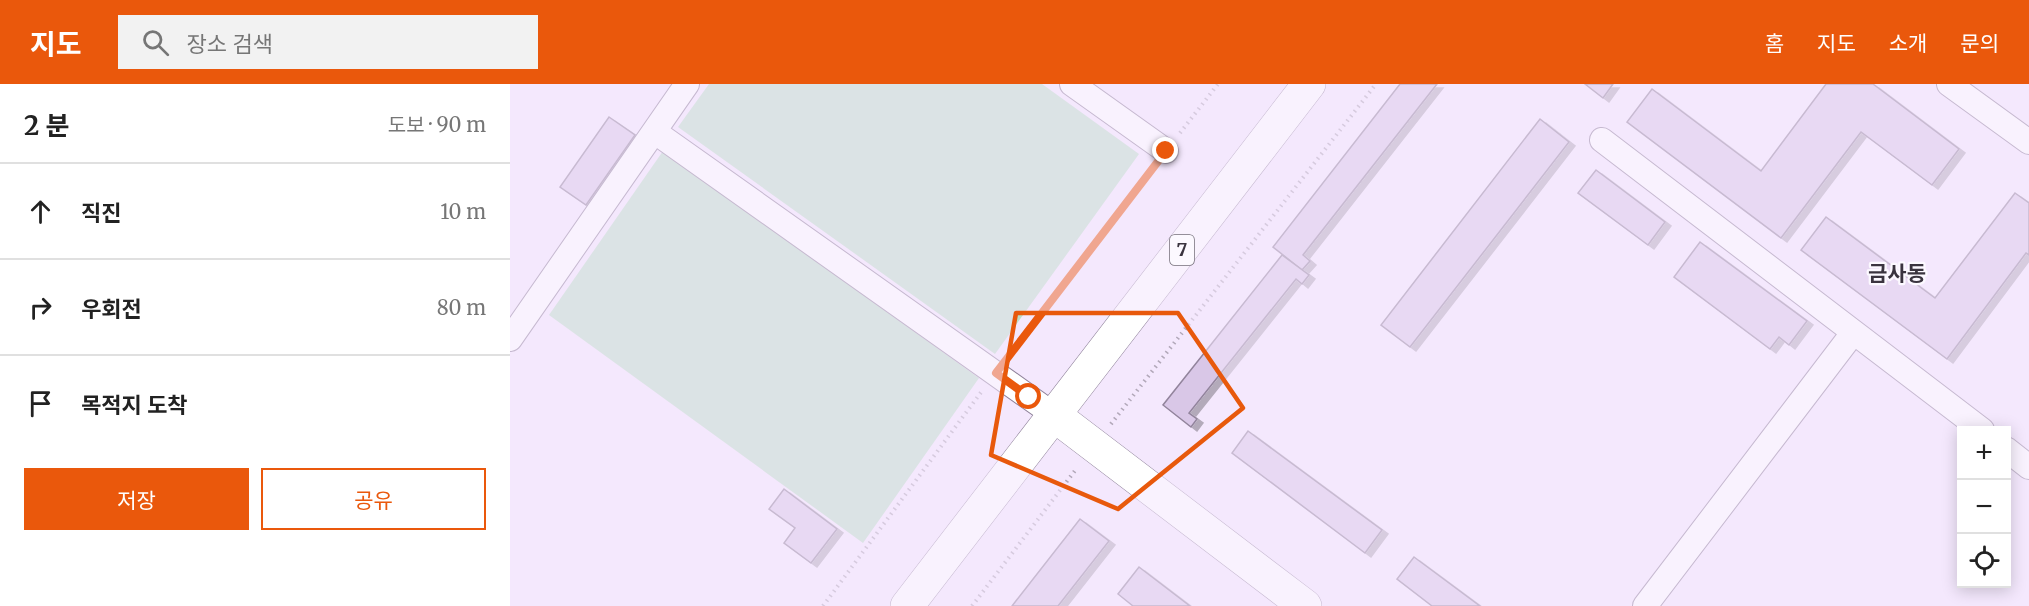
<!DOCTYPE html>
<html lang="ko">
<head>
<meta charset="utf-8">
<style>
	:root { --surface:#fff; --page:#f2f2f2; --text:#222; --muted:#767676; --line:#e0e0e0; --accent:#ea580c }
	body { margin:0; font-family:Merriweather,"Noto Sans KR",serif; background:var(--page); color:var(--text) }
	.controls { position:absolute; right:18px; bottom:18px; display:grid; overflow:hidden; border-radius:0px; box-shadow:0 3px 15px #0003 }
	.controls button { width:54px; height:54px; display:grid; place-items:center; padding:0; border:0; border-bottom:2px solid var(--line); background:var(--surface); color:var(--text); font:30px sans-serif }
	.stop { position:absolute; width:18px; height:18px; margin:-14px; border:4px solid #ea580c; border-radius:50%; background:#fff }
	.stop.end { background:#ea580c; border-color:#fff; box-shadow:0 2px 6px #0008 }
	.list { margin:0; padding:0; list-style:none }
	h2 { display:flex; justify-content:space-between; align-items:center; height:78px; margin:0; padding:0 24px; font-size:26px }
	h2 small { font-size:20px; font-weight:400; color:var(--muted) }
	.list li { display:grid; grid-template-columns:39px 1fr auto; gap:18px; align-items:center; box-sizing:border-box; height:96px; padding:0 24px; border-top:2px solid var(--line) }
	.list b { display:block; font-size:22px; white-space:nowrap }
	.list em { font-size:20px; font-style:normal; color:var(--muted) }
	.actions { display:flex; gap:12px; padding:18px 24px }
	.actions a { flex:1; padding:14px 0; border:2px solid var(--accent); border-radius:0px; text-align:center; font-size:21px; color:var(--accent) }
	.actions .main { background:var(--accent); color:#fff }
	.icon { flex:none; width:33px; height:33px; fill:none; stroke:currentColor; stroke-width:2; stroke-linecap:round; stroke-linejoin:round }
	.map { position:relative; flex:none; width:1519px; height:522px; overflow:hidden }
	header { display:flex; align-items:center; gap:36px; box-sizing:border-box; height:84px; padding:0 30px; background:var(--accent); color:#fff }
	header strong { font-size:28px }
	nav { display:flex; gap:33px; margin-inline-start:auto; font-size:21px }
	.search { width:420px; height:54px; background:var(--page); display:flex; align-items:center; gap:15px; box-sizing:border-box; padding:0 21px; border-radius:0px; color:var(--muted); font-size:22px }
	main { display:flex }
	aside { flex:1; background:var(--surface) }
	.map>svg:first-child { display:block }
	.green { fill:#bddec7 }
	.building { fill:#d9c7e7; stroke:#92849c; stroke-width:1.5; filter:url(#shadow) }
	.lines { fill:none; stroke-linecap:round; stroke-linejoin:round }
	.street-casing { stroke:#8f829a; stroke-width:26 }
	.secondary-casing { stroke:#8f829a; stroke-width:34 }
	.highway-casing { stroke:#8f829a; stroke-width:34 }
	.path { stroke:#b2a8b9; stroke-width:4; stroke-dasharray:1.5 4.5; stroke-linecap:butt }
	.street { stroke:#fff; stroke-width:24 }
	.secondary { stroke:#fff; stroke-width:33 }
	.highway { stroke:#fff; stroke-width:33 }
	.route { stroke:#ea580c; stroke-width:8 }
	.marked { fill:none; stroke:#e8590c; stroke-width:4.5; stroke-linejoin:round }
	.labels { text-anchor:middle; stroke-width:4.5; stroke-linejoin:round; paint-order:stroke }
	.shield { fill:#fcf9ff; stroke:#746f79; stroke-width:1.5 }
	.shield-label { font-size:18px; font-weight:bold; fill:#3a343f }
	.neighbourhood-label { font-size:21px; font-weight:bold; fill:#3a343f; stroke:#fcf9ff }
</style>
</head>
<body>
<header>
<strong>지도</strong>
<div class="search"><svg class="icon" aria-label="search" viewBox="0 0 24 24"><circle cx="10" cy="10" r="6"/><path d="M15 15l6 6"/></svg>장소 검색</div>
<nav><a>홈</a><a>지도</a><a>소개</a><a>문의</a></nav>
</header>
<main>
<aside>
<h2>2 분<small>도보 · 90 m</small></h2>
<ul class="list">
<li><svg class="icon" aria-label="ahead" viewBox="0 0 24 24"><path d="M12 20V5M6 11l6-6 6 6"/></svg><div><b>직진</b></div><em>10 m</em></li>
<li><svg class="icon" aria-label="right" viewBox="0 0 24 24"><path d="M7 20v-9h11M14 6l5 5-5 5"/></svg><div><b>우회전</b></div><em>80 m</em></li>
<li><svg class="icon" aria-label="arrive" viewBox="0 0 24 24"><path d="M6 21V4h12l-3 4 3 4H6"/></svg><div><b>목적지 도착</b></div></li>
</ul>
<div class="actions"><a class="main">저장</a><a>공유</a></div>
</aside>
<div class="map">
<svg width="1519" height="522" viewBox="0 0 1519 522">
	<defs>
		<filter id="shadow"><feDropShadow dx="6" dy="4" stdDeviation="0" flood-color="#0004"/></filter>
	</defs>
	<rect width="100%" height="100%" fill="#f4e8fd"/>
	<g class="green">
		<path d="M199,0h333l97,70 -144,200 -317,-227z"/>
		<path d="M153,67l316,227 -116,165 -314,-228z"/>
	</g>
	<g class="building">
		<path d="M890,0h37l-134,171 7,6 -8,9 -29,-23z"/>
		<path d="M1075,0h28l-10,14z"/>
		<path d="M1316,0h47l86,65 -27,36 -71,-53 -80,106 -154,-116 25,-33 109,82z"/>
		<path d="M99,33l26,18 -49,70 -26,-18z"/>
		<path d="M1030,35l29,23 -159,205 -29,-22z"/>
		<path d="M1086,86l69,52 -17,23 -70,-52z"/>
		<path d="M1505,109l14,10v52l-3,-2 -79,106 -146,-109 25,-33 109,81z"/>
		<path d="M1190,158l107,79 -18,24 -10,-8 -9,12 -96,-72z"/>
		<path d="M772,171l27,20 -7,9 -6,-5 -107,134 8,6 -6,8 -28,-22z"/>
		<path d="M738,347l134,99 -17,23 -133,-100z"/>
		<path d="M274,405l53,40 -26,34 -27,-20 11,-15 -26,-19z"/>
		<path d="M570,435l29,22 -51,65h-46z"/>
		<path d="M904,473l66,49h-48l-35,-27z"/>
		<path d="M629,483l51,39h-57l-15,-12z"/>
	</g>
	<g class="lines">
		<defs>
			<g id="street">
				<path d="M562,0l94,67"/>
				<path d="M1439,0l80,58"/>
				<path d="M145,48l399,283"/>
				<path d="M1092,56l380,290"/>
				<path d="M0,255l177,-255"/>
				<path d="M1496,365l23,18"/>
				<path d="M1135,522l208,-273"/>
			</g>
			<path id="secondary" d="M544,331l251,191"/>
			<path id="highway" d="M397,522l402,-522"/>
		</defs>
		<use href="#street" class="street-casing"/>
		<use href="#secondary" class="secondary-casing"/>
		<use href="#highway" class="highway-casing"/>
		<g class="path">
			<path d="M670,49l38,-49"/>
			<path d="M500,270l141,-184"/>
			<path d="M601,340l265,-340"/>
			<path d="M313,522l159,-215"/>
			<path d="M462,522l105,-138"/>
		</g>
		<use href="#street" class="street"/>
		<use href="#secondary" class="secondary"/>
		<use href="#highway" class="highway"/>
	</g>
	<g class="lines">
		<path class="route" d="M519,313l-33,-24 170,-222"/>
	</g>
	<path d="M0 0H1519V522H0ZM506,229h162l65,95 -125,101 -127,-54z" fill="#f4e8fd" fill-opacity=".55" fill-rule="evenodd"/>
	<path class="marked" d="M506,229h162l65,95 -125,101 -127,-54z"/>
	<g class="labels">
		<rect class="shield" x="660" y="151" width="24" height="30" rx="4.5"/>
		<g class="shield-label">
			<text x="672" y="172">7</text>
		</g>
		<g class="neighbourhood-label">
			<text x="1387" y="197">금사동</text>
		</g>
	</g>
</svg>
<div class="controls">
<button>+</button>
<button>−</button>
<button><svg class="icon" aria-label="locate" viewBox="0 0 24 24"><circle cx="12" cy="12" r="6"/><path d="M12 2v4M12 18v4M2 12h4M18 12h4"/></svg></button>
</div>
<div class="stop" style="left:519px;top:313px"></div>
<div class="stop end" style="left:656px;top:67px"></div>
</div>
</main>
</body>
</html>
